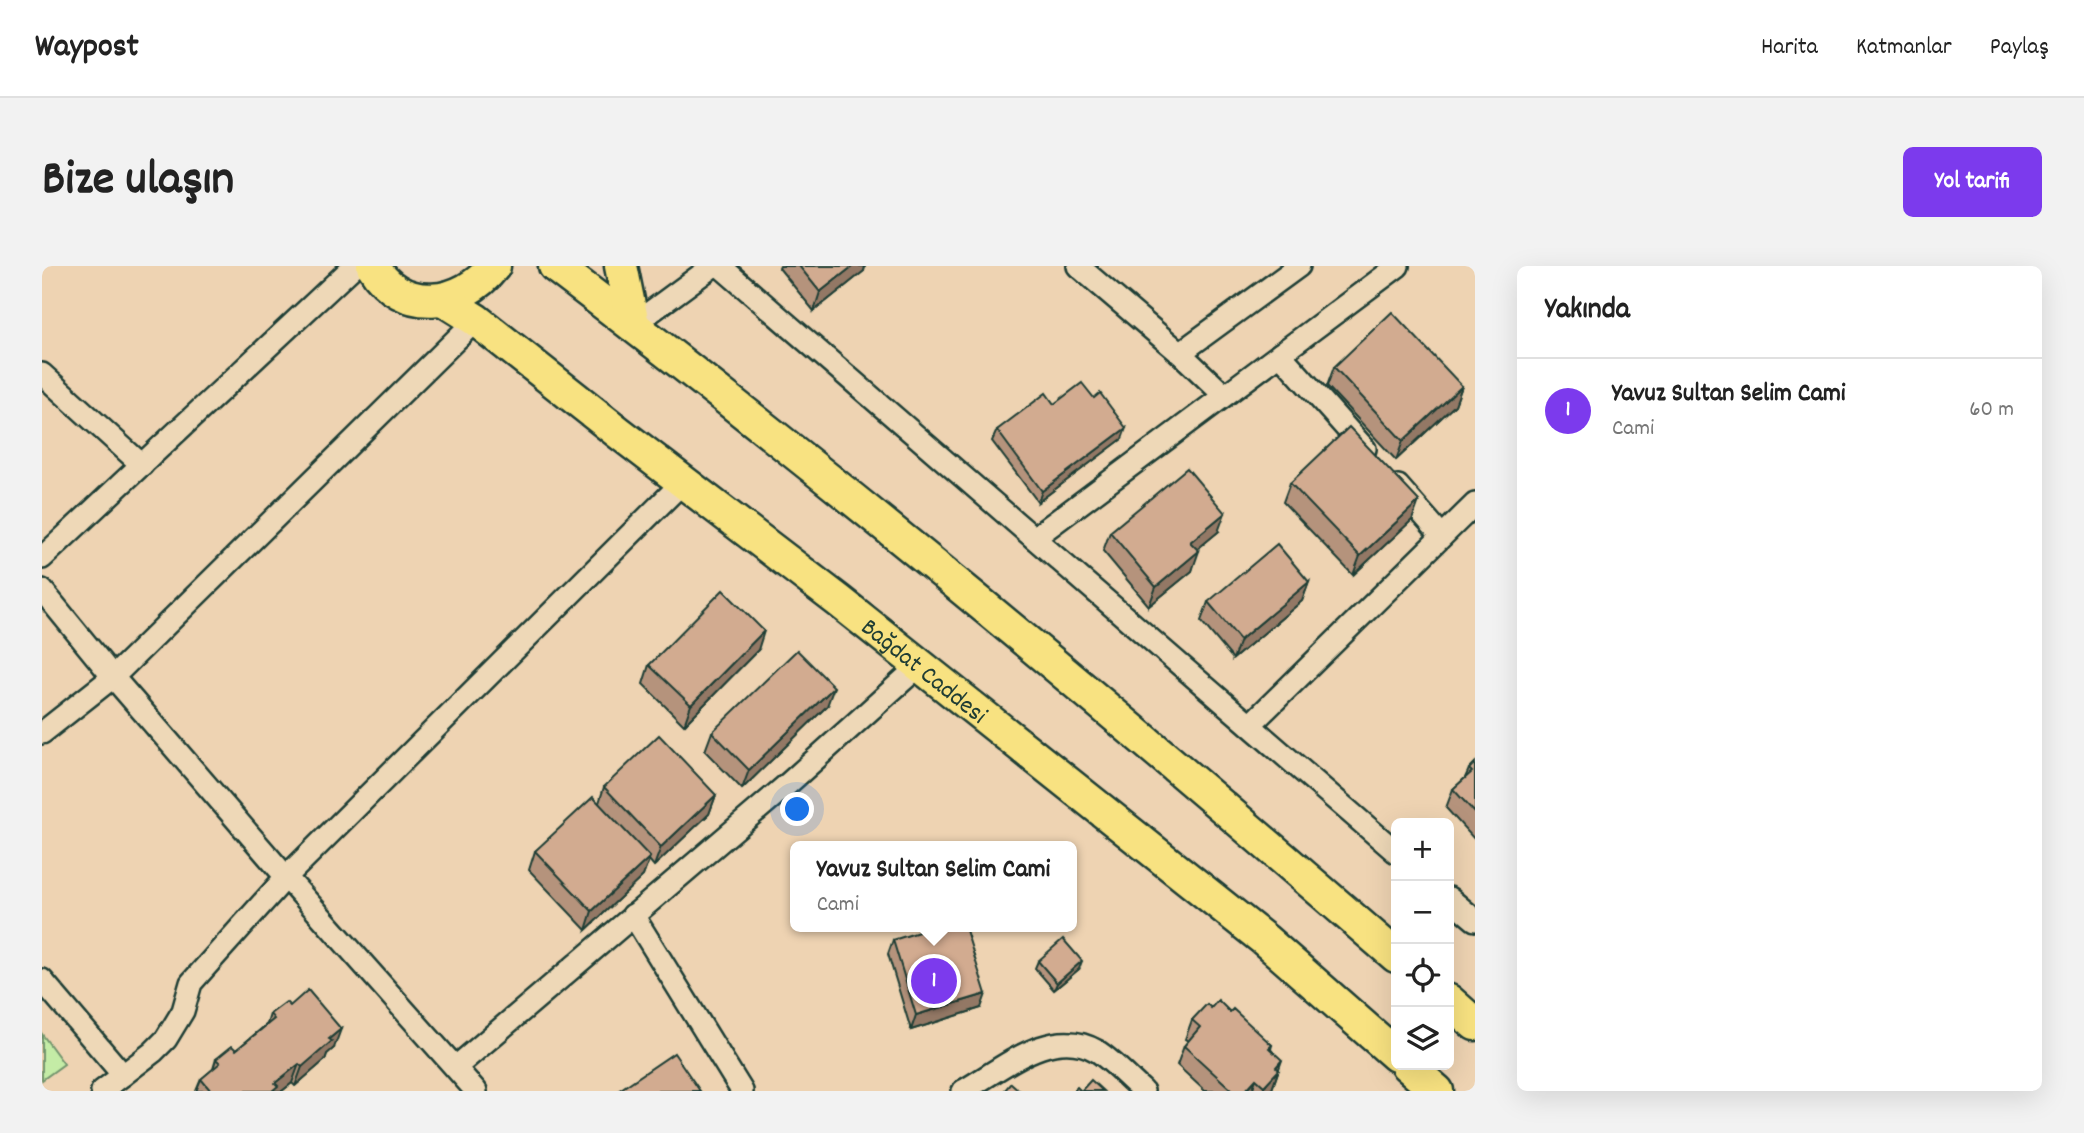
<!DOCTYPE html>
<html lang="tr">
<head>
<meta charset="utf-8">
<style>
	:root { --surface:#fff; --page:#f2f2f2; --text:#222; --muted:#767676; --line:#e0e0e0; --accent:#7c3aed }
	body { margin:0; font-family:Dekko,sans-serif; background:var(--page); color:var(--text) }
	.controls { position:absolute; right:21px; bottom:21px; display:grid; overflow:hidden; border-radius:10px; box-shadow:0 7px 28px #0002 }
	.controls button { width:63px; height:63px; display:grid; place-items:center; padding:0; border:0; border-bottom:2px solid var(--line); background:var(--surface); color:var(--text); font:35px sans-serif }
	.you { position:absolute; left:756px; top:544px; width:24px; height:24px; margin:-18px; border:5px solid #fff; border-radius:50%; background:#1a73e8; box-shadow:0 0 0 10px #1a73e833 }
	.badge { display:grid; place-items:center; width:46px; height:46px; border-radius:50%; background:var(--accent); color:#fff; font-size:23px; font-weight:700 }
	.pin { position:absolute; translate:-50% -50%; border:4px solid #fff; box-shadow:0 2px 7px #0006 }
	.popup { position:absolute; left:748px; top:575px; width:287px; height:91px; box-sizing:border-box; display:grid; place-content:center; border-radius:10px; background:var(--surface); filter:drop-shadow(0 2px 5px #0005); font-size:23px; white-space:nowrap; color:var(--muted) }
	.popup b { font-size:26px; color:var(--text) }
	.popup::after { content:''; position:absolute; left:50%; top:100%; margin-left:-14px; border:14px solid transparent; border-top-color:var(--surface) }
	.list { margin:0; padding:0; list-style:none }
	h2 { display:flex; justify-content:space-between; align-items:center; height:91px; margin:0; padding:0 28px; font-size:30px }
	h2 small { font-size:23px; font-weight:400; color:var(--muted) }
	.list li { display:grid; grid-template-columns:46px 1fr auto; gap:21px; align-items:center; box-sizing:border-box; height:105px; padding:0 28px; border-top:2px solid var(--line) }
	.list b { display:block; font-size:26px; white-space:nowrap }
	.list p { margin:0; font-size:23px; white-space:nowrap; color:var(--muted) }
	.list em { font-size:23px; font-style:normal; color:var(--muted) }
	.icon { flex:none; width:38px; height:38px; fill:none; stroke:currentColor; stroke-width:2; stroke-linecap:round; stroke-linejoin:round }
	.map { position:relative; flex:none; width:1433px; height:825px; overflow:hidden; border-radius:10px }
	header { display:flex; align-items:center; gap:42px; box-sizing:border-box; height:98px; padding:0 35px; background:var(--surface); border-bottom:2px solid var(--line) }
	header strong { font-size:33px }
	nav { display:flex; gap:38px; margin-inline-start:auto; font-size:24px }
	.intro { display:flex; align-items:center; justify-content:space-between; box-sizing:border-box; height:168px; padding:0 42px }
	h1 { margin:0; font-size:49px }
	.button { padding:18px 32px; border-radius:10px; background:var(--accent); color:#fff; font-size:24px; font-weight:700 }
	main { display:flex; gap:42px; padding:0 42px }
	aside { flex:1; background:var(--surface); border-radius:10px; box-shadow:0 7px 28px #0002 }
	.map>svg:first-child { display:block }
	.green { fill:#c4eca6; stroke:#72946d; stroke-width:2 }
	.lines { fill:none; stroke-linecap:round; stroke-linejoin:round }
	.street-casing { stroke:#1f3d34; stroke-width:26 }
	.primary-casing { stroke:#1f3d34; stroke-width:37 }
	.street { stroke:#eed8b7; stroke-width:21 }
	.primary { stroke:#f8e281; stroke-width:32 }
	.wall { fill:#b5937c; stroke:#1f3d34; stroke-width:2 }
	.shaded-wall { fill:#937865; stroke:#1f3d34; stroke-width:2 }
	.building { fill:#d2ab90; stroke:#1f3d34; stroke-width:2 }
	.labels { text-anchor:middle; stroke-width:6; stroke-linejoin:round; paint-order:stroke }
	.street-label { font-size:26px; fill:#1f3d34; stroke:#eed8b7 }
</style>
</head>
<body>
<header>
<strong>Waypost</strong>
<nav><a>Harita</a><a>Katmanlar</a><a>Paylaş</a></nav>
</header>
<div class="intro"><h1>Bize ulaşın</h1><a class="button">Yol tarifi</a></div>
<main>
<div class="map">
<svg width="1433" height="825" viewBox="0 0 1433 825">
	<rect width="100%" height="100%" fill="#eed3b2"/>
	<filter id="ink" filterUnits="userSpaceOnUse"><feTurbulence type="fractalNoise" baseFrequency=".0143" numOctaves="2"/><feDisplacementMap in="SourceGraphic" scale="14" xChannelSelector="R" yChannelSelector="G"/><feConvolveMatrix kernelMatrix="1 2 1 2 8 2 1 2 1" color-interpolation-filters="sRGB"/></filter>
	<g filter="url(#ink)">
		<path class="green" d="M0,768l22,30 -22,16z"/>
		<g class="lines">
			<defs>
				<g id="street">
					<path d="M678,0l676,586"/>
					<path d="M1036,0l102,87 44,42"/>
					<path d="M591,59l80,-59"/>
					<path d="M1138,87l119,-87"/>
					<path d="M1238,88l85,95"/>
					<path d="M0,108l100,91"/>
					<path d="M1356,220l44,50"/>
					<path d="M992,272l364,-272"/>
					<path d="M0,292l312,-292"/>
					<path d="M0,324l71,87 173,200 190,214"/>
					<path d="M1208,459l225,-221"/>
					<path d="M0,467l71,-56 363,-357"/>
					<path d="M1407,632l26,22"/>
					<path d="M591,649l109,176"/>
					<path d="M0,714l81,95 -21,16"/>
					<path d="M414,801l333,-284 131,-118"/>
					<path d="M81,809l30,-23 13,-13 17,-28 8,-28 95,-106 397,-395"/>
					<path d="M921,825c39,-22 89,-67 134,-40 17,11 31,27 46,40"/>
				</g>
				<g id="primary">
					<path d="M331,0c29,49 89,41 121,0"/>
					<path d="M513,0c289,219 567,452 841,690"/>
					<path d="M579,0l12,59"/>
					<path id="s1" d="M402,34l32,20 142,112 221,169 426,339 131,115"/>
					<path d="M1407,735l26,23"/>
					<path d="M1365,799l30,26"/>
				</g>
			</defs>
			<use href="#street" class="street-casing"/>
			<use href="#primary" class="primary-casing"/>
			<use href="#street" class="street"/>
			<use href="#primary" class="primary"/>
		</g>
		<g class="wall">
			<path d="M738,0h85l-1,5 -50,40 -35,-43z"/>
			<path d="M1292,101l128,19 -7,19 -59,55 -69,-74z"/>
			<path d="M1012,138l68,35 -84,63 -46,-61 5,-11z"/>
			<path d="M1248,217l122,37 -59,55 -70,-73z"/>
			<path d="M1068,266h108l-21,17 -5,22 -43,35 -46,-55z"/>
			<path d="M1267,316l-7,19 -69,58 -32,-38 7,-19z"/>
			<path d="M716,384l-74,75 -41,-41 6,-19z"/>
			<path d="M785,440l-85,83 -37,-38 7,-19z"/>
			<path d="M1433,497v77l-29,-32 7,-19 12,-11 4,-9z"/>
			<path d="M562,521l112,8 -7,19 -55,52 -5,-6 -6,16 -57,54 -57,-60 6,-19 64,-48z"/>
			<path d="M851,674l88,68 -70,22 -23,-76z"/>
			<path d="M996,695l41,8 -25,21 -19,-22z"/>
			<path d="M1169,742l19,4 42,33 -1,4 8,20 -7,20 -2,2h-65l-28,-26 7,-19 4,-5 -3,-2 7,-19z"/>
			<path d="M228,748l64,34 -7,6 -2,6 -30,26 -3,-3 -10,8h-86l5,-12 12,-10 3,-10 20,-9 31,-26z"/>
		</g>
		<g class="shaded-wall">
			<path d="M811,0h12l-1,5 -50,40 6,-19z"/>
			<path d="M1420,120l-7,19 -59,55 7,-19z"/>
			<path d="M1084,162l-4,11 -84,63 4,-11z"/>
			<path d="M1377,235l-7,19 -59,55 7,-19z"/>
			<path d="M1183,247l-7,19 -35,29 7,-19z"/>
			<path d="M1157,285l-7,20 -43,35 7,-19z"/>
			<path d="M1267,316l-7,19 -69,58 7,-19z"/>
			<path d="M722,365l-6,19 -74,75 7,-20z"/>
			<path d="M792,421l-7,19 -85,83 7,-19z"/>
			<path d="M674,529l-7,19 -55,52 7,-19z"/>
			<path d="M608,591l-7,19 -57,54 6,-19z"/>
			<path d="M1040,695l-3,8 -25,21 3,-7z"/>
			<path d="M944,728l-5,14 -70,22 5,-15z"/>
			<path d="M299,763l-7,19 -7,6 -2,6 -30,26 7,-19 27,-28z"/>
			<path d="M1240,794l-10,29 -2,2h-8l14,-24z"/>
			<path d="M257,798l-7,19 -10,8h-10l3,-8z"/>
			<path d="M1214,813l-4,12h-7z"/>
		</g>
		<g class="building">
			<path d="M757,0h54l-33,26z"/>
			<path d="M1350,46l70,74 -59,55 -69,-74z"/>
			<path d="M1040,117l12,15 6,-5 26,35 -84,63 -45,-61 49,-37 8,11z"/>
			<path d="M1307,161l70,74 -59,55 -70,-73z"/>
			<path d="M1145,202l38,45 -35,29 9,9 -43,36 -46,-55z"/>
			<path d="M1235,278l32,38 -69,58 -32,-38z"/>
			<path d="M681,324l41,41 -73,74 -42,-40z"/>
			<path d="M755,384l37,37 -85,83 -37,-38z"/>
			<path d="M617,469l57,60 -55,52 -57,-60z"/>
			<path d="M1433,497v50l-22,-24 19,-17 -3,-3z"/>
			<path d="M551,531l57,60 -58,54 -57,-60z"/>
			<path d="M893,661h30l21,67 -70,21 -23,-75z"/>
			<path d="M1021,673l19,22 -25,22 -19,-22z"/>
			<path d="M266,724l33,39 -12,10 3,2 -30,26 -3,-3 -24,19 3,3 -6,5h-61l-10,-12 19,-16 -4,-4 16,-13 4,4 38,-31 -4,-5 16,-12 4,4z"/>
			<path d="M1176,734l12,12 3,-3 39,36 -3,3 13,12 -6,7 3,3 -15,16 -8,-7 -11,12h-12l-49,-45 16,-19 -8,-7 15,-16 4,4z"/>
			<path d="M632,787l26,38h-82z"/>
			<path d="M1049,814l12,11h-29l3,-4 4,4z"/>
			<path d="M969,817l9,8h-16z"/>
		</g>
	</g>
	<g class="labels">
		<g class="street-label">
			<text dy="9" stroke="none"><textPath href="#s1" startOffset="607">Bağdat Caddesi</textPath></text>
		</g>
	</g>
</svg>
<div class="controls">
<button>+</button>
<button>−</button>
<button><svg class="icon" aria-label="locate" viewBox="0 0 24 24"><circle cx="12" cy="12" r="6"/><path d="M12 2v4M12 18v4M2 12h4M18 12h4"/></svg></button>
<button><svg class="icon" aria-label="layers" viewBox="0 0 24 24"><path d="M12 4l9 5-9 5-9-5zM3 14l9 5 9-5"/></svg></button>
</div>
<div class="you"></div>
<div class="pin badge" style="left:892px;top:715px">1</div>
<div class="popup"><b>Yavuz Sultan Selim Cami</b>Cami</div>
</div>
<aside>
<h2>Yakında<small></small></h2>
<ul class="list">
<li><span class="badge">1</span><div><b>Yavuz Sultan Selim Cami</b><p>Cami</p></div><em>60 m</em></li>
</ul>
</aside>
</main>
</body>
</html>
